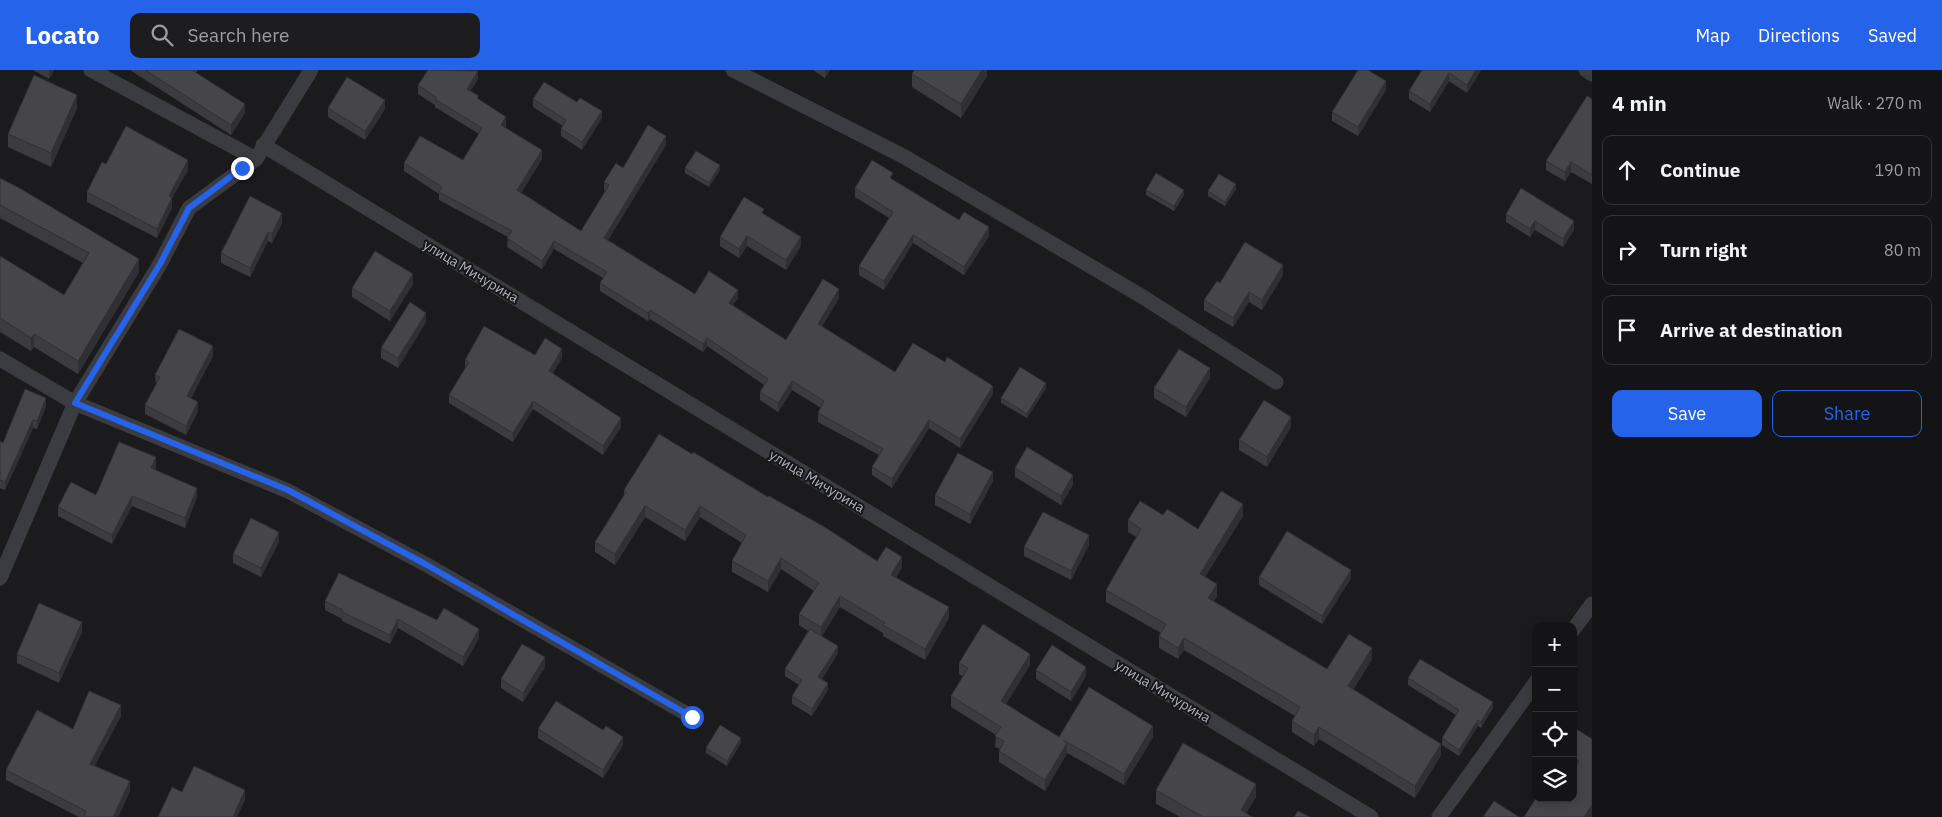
<!DOCTYPE html>
<html lang="en">
<head>
<meta charset="utf-8">
<style>
	:root { --surface:#141416; --page:#1d1d1f; --text:#f1f3f6; --muted:#9d9ea1; --line:#333335; --accent:#2563eb }
	body { margin:0; font-family:"IBM Plex Sans",sans-serif; background:var(--page); color:var(--text) }
	.controls { position:absolute; right:15px; bottom:15px; display:grid; overflow:hidden; border-radius:10px; box-shadow:0 2px 12px #0003 }
	.controls button { width:45px; height:45px; display:grid; place-items:center; padding:0; border:0; border-bottom:1px solid var(--line); background:var(--surface); color:var(--text); font:25px sans-serif }
	.stop { position:absolute; width:15px; height:15px; margin:-11px; border:4px solid #2563eb; border-radius:50%; background:#fff }
	.stop.end { background:#2563eb; border-color:#fff; box-shadow:0 1px 5px #0008 }
	.list { margin:0; padding:0; list-style:none }
	h2 { display:flex; justify-content:space-between; align-items:center; height:65px; margin:0; padding:0 20px; font-size:21px }
	h2 small { font-size:16px; font-weight:400; color:var(--muted) }
	.list li { display:grid; grid-template-columns:32px 1fr auto; gap:15px; align-items:center; box-sizing:border-box; height:70px; margin:0 10px 10px; padding:0 10px; border:1px solid var(--line); border-radius:10px }
	.list b { display:block; font-size:19px; white-space:nowrap }
	.list em { font-size:16px; font-style:normal; color:var(--muted) }
	.actions { display:flex; gap:10px; padding:15px 20px }
	.actions a { flex:1; padding:11px 0; border:1px solid var(--accent); border-radius:10px; text-align:center; font-size:18px; color:var(--accent) }
	.actions .main { background:var(--accent); color:#fff }
	.icon { flex:none; width:28px; height:28px; fill:none; stroke:currentColor; stroke-width:2; stroke-linecap:round; stroke-linejoin:round }
	.map { position:relative; flex:none; width:1592px; height:747px; overflow:hidden }
	header { display:flex; align-items:center; gap:30px; box-sizing:border-box; height:70px; padding:0 25px; background:var(--accent); color:#fff }
	header strong { font-size:24px }
	nav { display:flex; gap:28px; margin-inline-start:auto; font-size:18px }
	.search { width:350px; height:45px; background:var(--page); display:flex; align-items:center; gap:12px; box-sizing:border-box; padding:0 18px; border-radius:10px; color:var(--muted); font-size:19px }
	main { display:flex }
	aside { flex:1; background:var(--surface) }
	.map>svg:first-child { display:block }
	.lines { fill:none; stroke-linecap:round; stroke-linejoin:round }
	.minor { stroke:#3b3c42; stroke-width:15 }
	.wall { fill:#3b3b40 }
	.shaded-wall { fill:#303034 }
	.building { fill:#45454a; stroke:#303034 }
	.route { stroke:#2563eb; stroke-width:6 }
	.labels { text-anchor:middle; stroke-width:4; stroke-linejoin:round; paint-order:stroke }
	.street-label { font-size:14px; fill:#adb0bc; stroke:#161518 }
</style>
</head>
<body>
<header>
<strong>Locato</strong>
<div class="search"><svg class="icon" aria-label="search" viewBox="0 0 24 24"><circle cx="10" cy="10" r="6"/><path d="M15 15l6 6"/></svg>Search here</div>
<nav><a>Map</a><a>Directions</a><a>Saved</a></nav>
</header>
<main>
<div class="map">
<svg width="1592" height="747" viewBox="0 0 1592 747">
	<rect width="100%" height="100%" fill="#1b1a1d"/>
	<g class="lines">
		<g class="minor">
			<path d="M91,0l165,89"/>
			<path d="M733,0l170,86 240,141 133,85"/>
			<path d="M1586,0l6,4"/>
			<path d="M263,75l1108,672"/>
			<path d="M0,289l75,44 213,88 139,74 265,152"/>
			<path d="M0,508l75,-175 85,-139 29,-56 67,-49 55,-89"/>
			<path d="M1573,560l19,-26"/>
			<path d="M1439,747l97,-135"/>
		</g>
	</g>
	<g class="wall">
		<path d="M33,0h21l-5,9z"/>
		<path d="M130,0h68l-2,3 49,40 -14,22z"/>
		<path d="M813,0h17l-5,8z"/>
		<path d="M987,0v6l-26,42 -49,-31v-13z"/>
		<path d="M1422,0h59l-14,23 -18,-12 -19,31 -21,-13v-8z"/>
		<path d="M478,9l-8,12 36,34 -1,2 37,32 -21,34 60,38 25,-40 -2,-1v-8l19,-14 43,-23 -58,95 87,54 43,4 -5,7 53,35 53,-42 -17,28 73,46 98,22 -33,54 -31,-20 -37,60 -20,-13v-8l7,-12 -61,-33v-9l3,-5 -29,-18 -14,22 -18,-12v-8l4,-7 -57,-39 -4,6 -53,-33 -2,2 -48,-30v-8l3,-5 -49,-29 -12,20 -35,-22 1,-10 -69,-37v-6l-35,-23v-8l59,-3 16,-26 -44,-27v-2l-17,-11v-9z"/>
		<path d="M1386,20l-28,46 -26,-15v-9z"/>
		<path d="M533,29l69,19 -20,32 -21,-14v-7l2,-3 -30,-19z"/>
		<path d="M1592,29v85l-21,-12 -6,9 -19,-11v-9z"/>
		<path d="M77,38l-26,59 -43,-20v-13z"/>
		<path d="M328,38l57,1 -20,31 -37,-23z"/>
		<path d="M106,94l82,6 -16,28v10l-15,30 -70,-36v-10z"/>
		<path d="M685,98l35,2 -11,17 -24,-14z"/>
		<path d="M0,108l139,94 -61,102 -44,-27 -3,4 -31,-19v-76l64,39 19,-32 -83,-45z"/>
		<path d="M893,110l66,40 30,16 -25,39 -51,-32 -29,47 -25,-15v-9l30,-48 -34,-21v-9z"/>
		<path d="M1236,119l-11,17 -17,-10v-5z"/>
		<path d="M1146,120l38,5 -10,16 -28,-16z"/>
		<path d="M764,144l37,32 -15,24 -39,-24 -8,12 -19,-12v-9z"/>
		<path d="M1506,144l68,16 -11,17 -28,-17 -5,7 -24,-15z"/>
		<path d="M282,153l-10,20 -4,-2 -18,36 -29,-14v-10z"/>
		<path d="M1283,205l-21,35 -13,-8 -16,25 -29,-17v-10l16,-17z"/>
		<path d="M413,214l-23,37 -38,-24v-9z"/>
		<path d="M426,252l-28,46 -17,-10v-10z"/>
		<path d="M535,285l27,3 -9,15 68,54 -18,28 -70,-46 -20,33 -64,-39v-8l16,-27v-8z"/>
		<path d="M213,286l-22,42 7,13 -12,24 -41,-21v-9l11,-20 -1,-10z"/>
		<path d="M1210,308l-24,39 -32,-19v-10z"/>
		<path d="M1046,318l-19,30 -26,-15v-5z"/>
		<path d="M46,336l-9,23 -4,-1 -28,62 -5,-2v-47l3,2z"/>
		<path d="M1291,357l-24,40 -28,-17v-10z"/>
		<path d="M692,384l185,107 25,7 -6,9 53,41 -24,42 -42,-24v-3l-43,-26 -18,29 16,17 -16,26 6,11 -16,26 -20,-12v-8l7,-11 -14,-9v-7l23,-38 -9,-6v-11l15,-23 -33,-22 -13,23 -36,-20v-11l10,-18 -42,-26 -15,24 -40,-24 -30,48 -20,-13v-10l29,-46v-6z"/>
		<path d="M156,397l-1,3 42,27 -12,31 -53,-22 -20,38 -54,-28v-9l38,-12z"/>
		<path d="M1015,398l58,17 -12,20 -46,-28z"/>
		<path d="M993,411l-23,43 -35,-19v-10z"/>
		<path d="M1163,445l35,14 45,-13 -38,61 12,19 -3,5 113,68 45,-10 -19,31 88,65 -26,43 -96,-59 -5,7 -22,-14v-11l3,-5 -111,-66 -6,9 -19,-11v-12l2,-3 -55,-31v-12l30,-53 -8,-5v-12z"/>
		<path d="M279,472l-18,35 -28,-14v-9z"/>
		<path d="M1089,475l-18,35 -47,-24v-9z"/>
		<path d="M1259,507l92,1 -29,46 -63,-39z"/>
		<path d="M325,531l112,19 42,18 -16,28 -65,-38 -8,16 -48,-23v-2l-17,-9z"/>
		<path d="M82,562l-23,51 -42,-20v-9z"/>
		<path d="M959,593l71,2 -24,39 53,33h94l-29,48 -57,-32 -22,38 -46,-29v-11l1,-2 -5,-2 1,-12 -45,-28v-11l12,-20 -4,-2z"/>
		<path d="M545,597l-22,35 -22,-14v-9z"/>
		<path d="M1036,600l50,6 -15,25 -35,-22z"/>
		<path d="M1408,608l85,30 -12,20 -3,-2 -19,30 -17,-11v-7l14,-23 -48,-30z"/>
		<path d="M121,646l-26,49 35,26 -12,26h-39l-73,-37v-10l67,-41z"/>
		<path d="M538,659l85,16 -20,33 -65,-40z"/>
		<path d="M1573,660l19,9v76l-1,2 -38,-16 21,-32 -1,-1z"/>
		<path d="M741,673l-14,23 -21,-13v-5z"/>
		<path d="M1156,720l100,7 -10,16 6,4h-72l-24,-13z"/>
	</g>
	<g class="shaded-wall">
		<path d="M49,0h5l-5,9z"/>
		<path d="M825,0h5l-5,8z"/>
		<path d="M982,0h5v6l-26,42v-14z"/>
		<path d="M1476,0h5l-14,23v-8z"/>
		<path d="M478,1v8l-11,18v-8z"/>
		<path d="M1449,3v8l-19,31v-8z"/>
		<path d="M1386,11v9l-28,46v-9z"/>
		<path d="M77,25v13l-26,59v-14z"/>
		<path d="M385,30v9l-20,31v-9z"/>
		<path d="M245,34v9l-14,22v-10z"/>
		<path d="M602,41v7l-20,32v-8z"/>
		<path d="M506,47v8l-5,8v-8z"/>
		<path d="M666,66v9l-62,101v-8z"/>
		<path d="M542,80v9l-25,40v-9z"/>
		<path d="M188,90v10l-16,28v10l-15,30v-9l12,-33z"/>
		<path d="M1571,92v10l-6,9v-9z"/>
		<path d="M720,95v5l-11,17v-4z"/>
		<path d="M1236,114v5l-11,17v-4z"/>
		<path d="M1184,120v5l-10,16v-5z"/>
		<path d="M282,143v10l-10,20v-9z"/>
		<path d="M1535,151v9l-5,7v-8z"/>
		<path d="M1574,151v9l-11,17v-8z"/>
		<path d="M989,157v9l-25,39v-8z"/>
		<path d="M268,162v9l-18,36v-9z"/>
		<path d="M913,165v8l-29,47v-9z"/>
		<path d="M747,166v10l-8,12v-9z"/>
		<path d="M801,167v9l-15,24v-10z"/>
		<path d="M554,171v8l-12,20v-8z"/>
		<path d="M139,189v13l-61,102v-13z"/>
		<path d="M1283,195v10l-21,35v-10z"/>
		<path d="M413,204v10l-23,37v-10z"/>
		<path d="M839,219v9l-21,35v-9z"/>
		<path d="M738,220v8l-9,13v-8z"/>
		<path d="M1249,222v10l-16,25v-9z"/>
		<path d="M650,240v9l-2,2v-8z"/>
		<path d="M426,243v9l-28,46v-10z"/>
		<path d="M34,264v13l-3,4v-13z"/>
		<path d="M707,268v8l-4,6v-8z"/>
		<path d="M213,276v10l-26,49v-9z"/>
		<path d="M562,279v9l-13,21v-8z"/>
		<path d="M1210,298v10l-24,39v-10z"/>
		<path d="M792,311v9l-14,22v-9z"/>
		<path d="M1046,313v5l-19,30v-4z"/>
		<path d="M993,316v8l-33,54v-9z"/>
		<path d="M46,328v8l-9,23v-8z"/>
		<path d="M533,331v8l-20,33v-9z"/>
		<path d="M198,332v9l-12,24v-9z"/>
		<path d="M1291,347v10l-24,40v-10z"/>
		<path d="M621,348v9l-18,28v-9z"/>
		<path d="M33,350v8l-28,62v-8z"/>
		<path d="M929,350v8l-37,60v-9z"/>
		<path d="M156,387v10l-5,11v-10z"/>
		<path d="M993,402v9l-23,43v-10z"/>
		<path d="M1073,405v10l-12,20v-9z"/>
		<path d="M197,418v9l-12,31v-10z"/>
		<path d="M132,426v10l-20,38v-9z"/>
		<path d="M1243,434v12l-43,69v-11z"/>
		<path d="M645,436v11l-30,48v-11z"/>
		<path d="M700,436v11l-15,24v-11z"/>
		<path d="M279,462v10l-18,35v-9z"/>
		<path d="M1089,465v10l-18,35v-9z"/>
		<path d="M902,487v11l-11,17v-10z"/>
		<path d="M781,488v11l-13,23v-11z"/>
		<path d="M1351,500v8l-29,46v-8z"/>
		<path d="M1217,514v12l-9,14v-12z"/>
		<path d="M840,526v11l-19,31v-11z"/>
		<path d="M949,537v11l-24,42v-11z"/>
		<path d="M398,549v9l-8,16v-9z"/>
		<path d="M82,552v10l-23,51v-10z"/>
		<path d="M479,559v9l-16,28v-9z"/>
		<path d="M1184,568v12l-6,9v-11z"/>
		<path d="M838,576v7l-20,31v-7z"/>
		<path d="M1372,578v11l-24,39v-12z"/>
		<path d="M1030,584v11l-29,47v-11z"/>
		<path d="M545,587v10l-22,35v-9z"/>
		<path d="M1086,597v9l-15,25v-9z"/>
		<path d="M828,613v7l-16,26v-7z"/>
		<path d="M1493,632v6l-12,20v-6z"/>
		<path d="M121,635v11l-31,58v-10z"/>
		<path d="M1478,650v6l-19,30v-6z"/>
		<path d="M1153,656v11l-29,48v-11z"/>
		<path d="M1319,657v12l-5,7v-11z"/>
		<path d="M623,667v8l-20,33v-8z"/>
		<path d="M741,668v5l-14,23v-5z"/>
		<path d="M1067,673v11l-22,37v-11z"/>
		<path d="M1441,674v11l-26,43v-12z"/>
		<path d="M130,711v10l-12,26h-5z"/>
		<path d="M1256,714v13l-12,20 -3,-7z"/>
		<path d="M245,720v10l-8,17h-4z"/>
		<path d="M1592,735v10l-1,2h-7z"/>
	</g>
	<g class="building">
		<path d="M145,0h47l53,34 -14,21z"/>
		<path d="M428,0l50,1 -11,18 12,7 -2,2 29,19 -5,8 41,25 -25,40 64,41 28,-46 -5,-3 12,-19 7,5 25,-43 18,11 -62,102 91,56 14,-23 29,19 -9,13 57,37 37,-61 16,10 -21,35 77,48 18,-29 32,19 2,-5 46,29 -33,53 -31,-19 -37,59 -20,-12 11,-18 -65,-36 6,-12 -32,-20 -14,22 -18,-11 8,-13 -61,-41 -4,6 -53,-34 -2,3 -48,-30 7,-11 -53,-31 -12,20 -35,-23 5,-7 -73,-39 3,-5 -38,-24 16,-27 43,24 19,-32 -47,-29 1,-2 -18,-12z"/>
		<path d="M914,0h68l-21,34 -49,-30z"/>
		<path d="M1358,0h10l18,11 -28,46 -26,-15z"/>
		<path d="M1422,0h54l-9,15 -18,-12 -19,31 -21,-13z"/>
		<path d="M34,5l43,20 -26,58 -43,-19z"/>
		<path d="M347,7l38,23 -20,31 -37,-23z"/>
		<path d="M544,12l33,20 3,-4 22,13 -20,31 -21,-13 5,-9 -33,-21z"/>
		<path d="M1587,26l5,3v76l-21,-13 -6,10 -19,-11z"/>
		<path d="M126,56l62,34 -19,36 3,2 -15,31 -70,-37 15,-30 4,2z"/>
		<path d="M696,81l24,14 -11,18 -24,-15z"/>
		<path d="M872,90l21,13 -3,5 69,42 5,-8 25,15 -25,40 -51,-32 -29,46 -25,-15 34,-54 -38,-24z"/>
		<path d="M1156,103l28,17 -10,16 -28,-16z"/>
		<path d="M1219,104l17,10 -11,18 -17,-11z"/>
		<path d="M0,108l21,11 118,70 -61,102 -44,-27 -3,4 -31,-20v-62l64,39 25,-42 -89,-48z"/>
		<path d="M1521,118l53,33 -11,18 -28,-18 -5,8 -24,-15z"/>
		<path d="M250,126l32,17 -10,21 -4,-2 -18,36 -29,-15z"/>
		<path d="M744,127l20,12 -2,4 39,24 -15,23 -39,-24 -8,13 -19,-12z"/>
		<path d="M1245,172l38,23 -21,35 -13,-8 -16,26 -29,-18 13,-19 3,2z"/>
		<path d="M375,181l38,23 -23,37 -38,-23z"/>
		<path d="M410,232l16,11 -28,45 -17,-10z"/>
		<path d="M484,256l51,29 10,-17 17,11 -13,22 72,47 -18,28 -70,-45 -20,32 -64,-38 20,-33 -4,-2z"/>
		<path d="M179,259l34,17 -26,50 11,6 -12,24 -41,-21 15,-28 -5,-2z"/>
		<path d="M1179,279l31,19 -24,39 -32,-19z"/>
		<path d="M1020,297l26,16 -19,31 -26,-16z"/>
		<path d="M25,319l21,9 -9,23 -4,-1 -28,62 -5,-2v-39l3,2z"/>
		<path d="M1264,330l27,17 -24,40 -28,-17z"/>
		<path d="M659,364l33,20 1,-2 75,45 1,-1 54,30 54,35 9,-14 16,10 -11,18 58,32 -24,42 -42,-24 2,-2 -45,-27 -19,31 -22,-13 20,-31 -38,-25 -13,23 -36,-20 14,-26 -46,-29 -15,24 -40,-24 -30,48 -20,-12 31,-50 -2,-2z"/>
		<path d="M119,372l37,15 -5,11 46,20 -12,30 -53,-22 -20,39 -54,-28 13,-25 25,13z"/>
		<path d="M1027,377l46,28 -12,21 -46,-28z"/>
		<path d="M958,383l35,19 -23,42 -35,-19z"/>
		<path d="M1221,421l22,13 -43,70 17,10 -9,14 119,71 22,-35 23,14 -24,38 93,58 -26,42 -96,-59 -5,8 -22,-14 8,-14 -116,-69 -6,10 -19,-12 7,-12 -60,-34 35,-61 -13,-9 12,-19 23,14 4,-6 31,20z"/>
		<path d="M1043,442l46,23 -18,36 -47,-24z"/>
		<path d="M251,448l28,14 -18,36 -28,-14z"/>
		<path d="M1287,461l64,39 -29,46 -63,-39z"/>
		<path d="M339,503l98,47 7,-12 35,21 -16,28 -65,-38 -8,16 -48,-23 1,-2 -18,-9z"/>
		<path d="M39,533l43,19 -23,51 -42,-19z"/>
		<path d="M983,554l47,30 -29,47 58,36 30,-50 64,39 -29,48 -61,-34 4,3 -22,37 -46,-29 5,-10 -9,-5 6,-9 -50,-31 17,-28 -9,-5z"/>
		<path d="M810,559l28,17 -20,31 10,6 -16,26 -20,-13 10,-16 -17,-11z"/>
		<path d="M522,574l23,13 -22,36 -22,-14z"/>
		<path d="M1052,575l34,22 -15,25 -35,-22z"/>
		<path d="M1420,589l73,43 -12,20 -3,-2 -19,30 -17,-12 17,-28 -51,-32z"/>
		<path d="M89,621l32,14 -31,59 40,17 -17,36h-29l2,-6 -80,-41 31,-60 36,19z"/>
		<path d="M556,631l47,29 3,-4 17,11 -20,33 -65,-41z"/>
		<path d="M720,655l21,13 -14,23 -21,-13z"/>
		<path d="M1575,658l17,11v66l-8,12h-60l12,-19h14l3,3 2,-3h18v-28l6,-9 -6,-3v-28z"/>
		<path d="M1183,673l73,41 -15,26 11,7h-49l-47,-27z"/>
		<path d="M194,696l51,24 -12,27h-75l14,-30 10,5z"/>
		<path d="M1494,731l25,16h-36z"/>
		<path d="M1298,741l12,6h-16z"/>
	</g>
	<g class="lines">
		<path class="route" d="M242,98l-53,40 -29,56 -85,139 213,87 139,75 265,152"/>
	</g>
	<g class="labels">
		<g class="street-label">
			<text transform="translate(471 201) rotate(31)" y="5">улица Мичурина</text>
			<text transform="translate(817 411) rotate(31)" y="5">улица Мичурина</text>
			<text transform="translate(1163 621) rotate(31)" y="5">улица Мичурина</text>
		</g>
	</g>
</svg>
<div class="controls">
<button>+</button>
<button>−</button>
<button><svg class="icon" aria-label="locate" viewBox="0 0 24 24"><circle cx="12" cy="12" r="6"/><path d="M12 2v4M12 18v4M2 12h4M18 12h4"/></svg></button>
<button><svg class="icon" aria-label="layers" viewBox="0 0 24 24"><path d="M12 4l9 5-9 5-9-5zM3 14l9 5 9-5"/></svg></button>
</div>
<div class="stop" style="left:692px;top:647px"></div>
<div class="stop end" style="left:242px;top:98px"></div>
</div>
<aside>
<h2>4 min<small>Walk · 270 m</small></h2>
<ul class="list">
<li><svg class="icon" aria-label="ahead" viewBox="0 0 24 24"><path d="M12 20V5M6 11l6-6 6 6"/></svg><div><b>Continue</b></div><em>190 m</em></li>
<li><svg class="icon" aria-label="right" viewBox="0 0 24 24"><path d="M7 20v-9h11M14 6l5 5-5 5"/></svg><div><b>Turn right</b></div><em>80 m</em></li>
<li><svg class="icon" aria-label="arrive" viewBox="0 0 24 24"><path d="M6 21V4h12l-3 4 3 4H6"/></svg><div><b>Arrive at destination</b></div></li>
</ul>
<div class="actions"><a class="main">Save</a><a>Share</a></div>
</aside>
</main>
</body>
</html>
